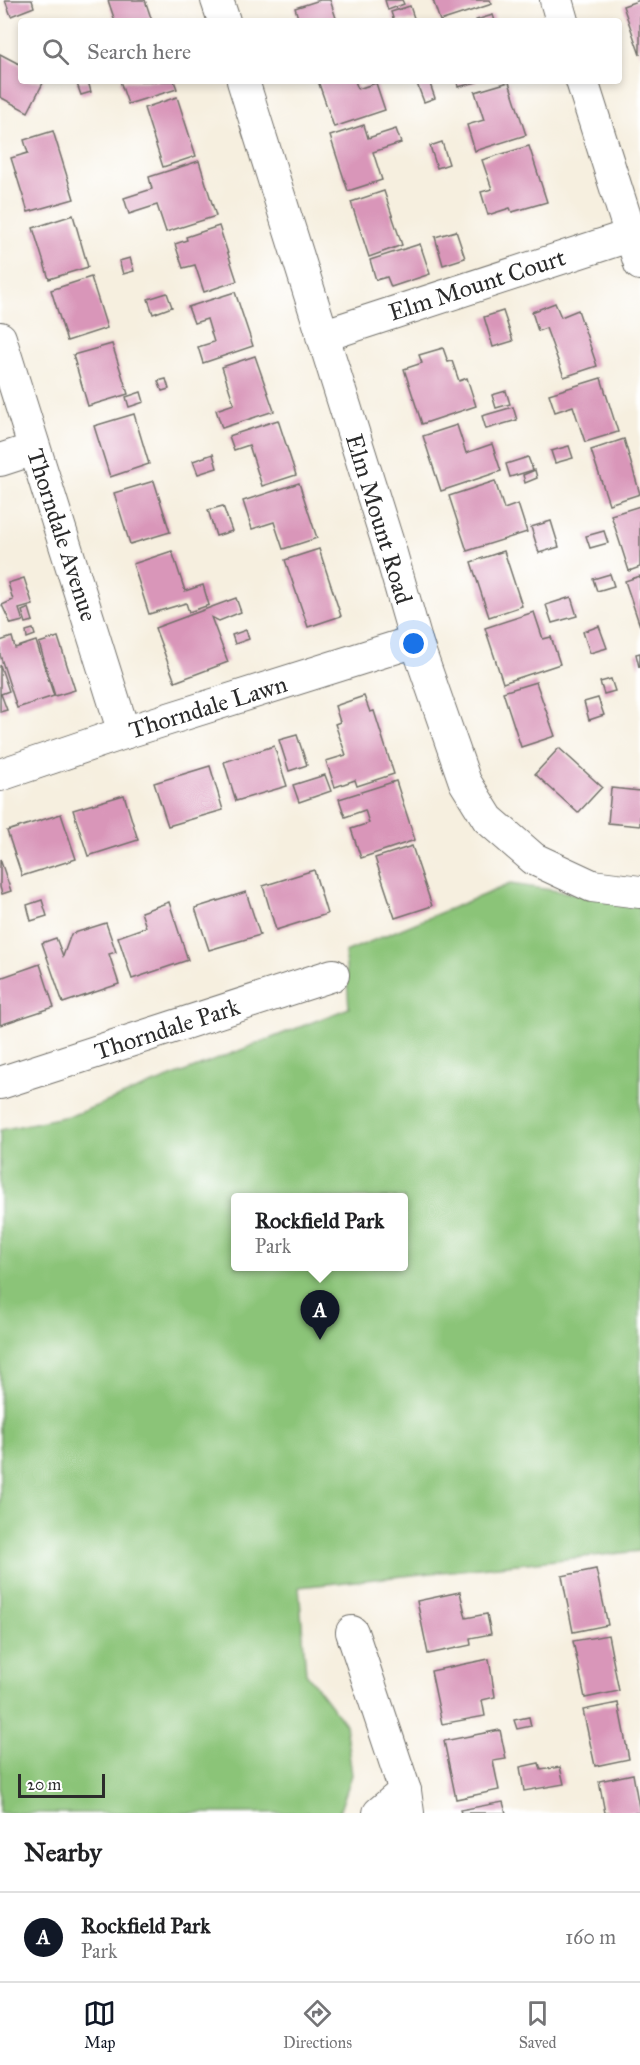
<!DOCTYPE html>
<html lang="en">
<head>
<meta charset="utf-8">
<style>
	:root { --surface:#fff; --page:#f2f2f2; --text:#202124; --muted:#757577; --line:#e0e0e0; --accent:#111827 }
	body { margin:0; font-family:"IM FELL Great Primer",serif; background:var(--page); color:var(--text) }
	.scale { position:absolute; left:18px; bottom:15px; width:87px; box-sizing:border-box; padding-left:6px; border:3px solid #2b2b2b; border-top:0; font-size:16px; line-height:21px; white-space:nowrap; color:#2b2b2b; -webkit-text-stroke:4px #fff; paint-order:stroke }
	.you { position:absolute; left:414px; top:644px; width:21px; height:21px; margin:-15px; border:4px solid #fff; border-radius:50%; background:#1a73e8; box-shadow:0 0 0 9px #1a73e833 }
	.badge { display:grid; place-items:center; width:39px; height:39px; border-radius:50%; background:var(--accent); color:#fff; font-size:20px; font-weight:700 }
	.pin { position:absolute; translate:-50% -50px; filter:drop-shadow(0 2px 3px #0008) }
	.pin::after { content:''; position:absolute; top:32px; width:21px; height:18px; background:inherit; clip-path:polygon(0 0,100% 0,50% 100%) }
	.popup { position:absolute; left:231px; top:1193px; width:177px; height:78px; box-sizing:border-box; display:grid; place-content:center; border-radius:6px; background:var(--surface); filter:drop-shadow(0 2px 4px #0005); font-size:20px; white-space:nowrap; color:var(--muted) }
	.popup b { font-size:22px; color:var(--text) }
	.popup::after { content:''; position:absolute; left:50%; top:100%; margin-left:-12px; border:12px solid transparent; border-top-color:var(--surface) }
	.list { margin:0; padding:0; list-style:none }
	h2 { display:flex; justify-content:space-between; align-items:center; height:78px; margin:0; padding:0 24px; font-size:26px }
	h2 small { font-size:20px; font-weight:400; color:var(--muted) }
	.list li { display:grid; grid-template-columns:39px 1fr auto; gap:18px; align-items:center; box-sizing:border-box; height:90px; padding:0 24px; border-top:2px solid var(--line) }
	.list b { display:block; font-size:22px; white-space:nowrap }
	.list p { margin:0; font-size:20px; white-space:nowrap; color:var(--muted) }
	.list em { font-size:20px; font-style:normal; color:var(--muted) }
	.icon { flex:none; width:33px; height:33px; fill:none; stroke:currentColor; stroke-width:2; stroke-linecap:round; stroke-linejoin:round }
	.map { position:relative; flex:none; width:640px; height:1813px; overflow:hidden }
	.search { position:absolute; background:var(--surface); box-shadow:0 3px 9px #0003; left:18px; right:18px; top:18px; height:66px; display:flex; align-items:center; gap:15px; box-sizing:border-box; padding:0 21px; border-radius:6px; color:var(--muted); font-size:22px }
	.sheet { height:168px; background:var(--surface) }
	nav { display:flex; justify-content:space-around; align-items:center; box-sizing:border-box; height:84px; border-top:2px solid var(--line); background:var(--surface); font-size:16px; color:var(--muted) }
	nav a { display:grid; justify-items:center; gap:3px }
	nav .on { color:var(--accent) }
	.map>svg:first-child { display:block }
	.green { fill:#8bc478; stroke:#5b7852; stroke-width:1.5; fill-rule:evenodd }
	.building { fill:#d996b9 }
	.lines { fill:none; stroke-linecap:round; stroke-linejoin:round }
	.street-casing { stroke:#72706a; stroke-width:34 }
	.street { stroke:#fff; stroke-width:32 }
	.labels { text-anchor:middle; stroke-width:5; stroke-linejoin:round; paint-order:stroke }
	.street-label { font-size:24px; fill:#2b2b2b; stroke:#fff }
</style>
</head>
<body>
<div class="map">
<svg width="640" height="1813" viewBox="0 0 640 1813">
	<rect width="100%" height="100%" fill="#fff"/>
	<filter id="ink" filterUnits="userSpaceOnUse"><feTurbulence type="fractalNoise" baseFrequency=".0167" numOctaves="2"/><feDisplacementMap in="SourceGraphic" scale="12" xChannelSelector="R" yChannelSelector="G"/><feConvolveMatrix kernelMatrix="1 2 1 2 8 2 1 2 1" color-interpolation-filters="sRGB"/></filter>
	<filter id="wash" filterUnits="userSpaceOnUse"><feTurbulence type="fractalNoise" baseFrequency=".008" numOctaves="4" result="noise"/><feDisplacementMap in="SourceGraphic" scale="24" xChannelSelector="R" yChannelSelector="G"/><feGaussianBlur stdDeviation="1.35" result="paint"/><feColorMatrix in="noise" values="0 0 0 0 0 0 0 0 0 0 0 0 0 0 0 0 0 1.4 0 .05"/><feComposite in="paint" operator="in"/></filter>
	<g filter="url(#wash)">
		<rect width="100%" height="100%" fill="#f6efdf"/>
		<path class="green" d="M510,884l130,19v648l-341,36 7,86 39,51 7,51 -13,38h-339v-683l73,-15 276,-107 -4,-56zM236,1198h168v68h-168z"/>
		<g id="blocks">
			<g class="building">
				<path d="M5,0h27l2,7 -23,9z"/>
				<path d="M108,0h37l7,21h-37z"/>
				<path d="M320,0h10l7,21h-38l-4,-13z"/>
				<path d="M385,0h17l2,4 -16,6z"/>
				<path d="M433,0h57l2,4 -52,17z"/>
				<path d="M640,0v55l-17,-49z"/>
				<path d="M410,6l5,15h-21l-3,-9z"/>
				<path d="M493,15l2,6h-19v-1z"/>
				<path d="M0,54l21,11v16h23l-16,31 -28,-15z"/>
				<path d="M76,81h12l3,11 -10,3z"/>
				<path d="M120,81h54l3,8 -49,15z"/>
				<path d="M318,81h37l3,8 18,-6 9,27 -51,17z"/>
				<path d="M416,81h13l6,17 -11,4z"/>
				<path d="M457,81h20v1l-19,5z"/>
				<path d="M509,82l17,53 -51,16 -8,-26 17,-5 -9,-28z"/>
				<path d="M177,97l19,59 -33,11 -19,-59z"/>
				<path d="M364,125l4,13 28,-9 5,14 -28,9 9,28 -34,11 -18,-55z"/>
				<path d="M53,131l21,68 -46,13 -17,-54 17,-5 -4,-13z"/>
				<path d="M442,142l7,22 -12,4 -7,-22z"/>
				<path d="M529,146l18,56 -35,10 -2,-4 -22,7 -7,-23 11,-3 -10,-29z"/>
				<path d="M199,161l17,55 -50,16 -9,-27 -28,9 -5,-16 28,-9 -3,-12z"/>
				<path d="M384,191l18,54 -33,12 -18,-55z"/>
				<path d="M73,215l15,52 -39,12 -16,-51z"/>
				<path d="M219,226l18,55 -33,11 -9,-27 -12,3 -8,-24 12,-4 -1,-3z"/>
				<path d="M456,231l9,27 -22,7 -8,-28z"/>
				<path d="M420,244l10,30 -39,13 -4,-10 -11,3 -6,-20z"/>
				<path d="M130,258l4,13 -11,3 -4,-13z"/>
				<path d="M91,277l16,51 -40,13 -16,-51z"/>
				<path d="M235,292l18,54 -50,17 -5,-16 16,-5 -7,-23 -13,4 -6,-16z"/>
				<path d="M167,293l5,14 -19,7 -5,-15z"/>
				<path d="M555,303l6,14 17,-7 19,56 -33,11 -18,-49 -8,3 -6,-19z"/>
				<path d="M503,311l10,30 -20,6 -9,-30z"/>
				<path d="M112,344l16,50 -40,12 -15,-51z"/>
				<path d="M443,348l5,14 4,-1 7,20 8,-3 9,28 -54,18 -18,-55 18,-6 -3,-8z"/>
				<path d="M255,356l19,55 -52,17 -6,-18 18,-6 -12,-37z"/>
				<path d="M601,378l17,54 -33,10 -12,-36 -18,6 -6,-18z"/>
				<path d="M166,379l3,10 -7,2 -4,-10z"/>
				<path d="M506,391l4,13 -14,4 -4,-13z"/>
				<path d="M141,392l3,10 -15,5 -3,-10z"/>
				<path d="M513,407l4,13 -31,9 -4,-13z"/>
				<path d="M134,414l15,50 -39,13 -16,-51z"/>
				<path d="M278,420l18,55 -34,11 -13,-41 -15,5 -5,-14z"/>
				<path d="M457,425l9,28 26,-9 9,27 -60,20 -18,-55z"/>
				<path d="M624,439l16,55 -31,10 -18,-54z"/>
				<path d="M569,446l4,12 -18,5 -4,-12z"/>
				<path d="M213,454l4,14 -19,6 -5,-13z"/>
				<path d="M528,457l5,13 -23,7 -4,-13z"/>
				<path d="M535,470l2,8 -12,5 -2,-8z"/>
				<path d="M154,481l16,51 -40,12 -16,-51z"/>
				<path d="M495,481l9,28 14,-5 9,28 -60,19 -18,-55z"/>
				<path d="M299,483l18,55 -34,11 -9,-27 -22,7 -9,-28z"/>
				<path d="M223,506l9,25 -16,5 -8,-26z"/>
				<path d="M640,506v61l-11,4 -18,-56z"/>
				<path d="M551,521l8,26 -20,6 -8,-26z"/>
				<path d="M604,531l4,12 -18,5 -4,-12z"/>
				<path d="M319,549l22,67 -33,11 -23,-67z"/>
				<path d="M172,551l13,40 18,-6 6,20 -20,7 -3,-9 -37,11 -16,-50z"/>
				<path d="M504,551l18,55 -33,11 -18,-55z"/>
				<path d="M610,574l4,12 -17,5 -4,-12z"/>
				<path d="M640,576v50l-15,-45z"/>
				<path d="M24,578l9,27 -14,4 4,12 -12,3 -9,-19 11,-5 -5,-17z"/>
				<path d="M571,597l6,19 -25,7 -6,-18z"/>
				<path d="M236,598l5,14 -22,9 -8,-4 17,45 -53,20 -20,-54z"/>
				<path d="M29,608l4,13 -7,2 -4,-12z"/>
				<path d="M534,612l9,27 8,-2 9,27 -57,19 -18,-55z"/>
				<path d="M599,626l8,22 -17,5 -7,-21z"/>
				<path d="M33,629l2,6 -8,3 -1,-7z"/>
				<path d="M246,630l3,9 -14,5 -3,-9z"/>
				<path d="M12,637l3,11 21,-7 18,55 -37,12 -17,-53v-14z"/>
				<path d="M58,637l17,53 -20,6 -16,-53z"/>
				<path d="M640,653v14h-1l-3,-13z"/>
				<path d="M0,665l9,26 -8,3 6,16 -7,2z"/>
				<path d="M611,679l4,12 -11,3 -4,-12z"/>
				<path d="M536,682l19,54 -34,11 -18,-55z"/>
				<path d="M364,696l6,16 4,-1 20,63 -37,12 -2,-6 -20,7 -9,-26 20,-6 -11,-31 5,-2 -5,-16z"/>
				<path d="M598,698l6,17 -15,5 -5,-18z"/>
				<path d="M297,735l10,30 -18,6 -10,-31z"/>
				<path d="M274,746l13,40 -51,15 -12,-39z"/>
				<path d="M559,748l43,39 -24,26 -43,-39z"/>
				<path d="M210,766l13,44 -55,16 -14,-43z"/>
				<path d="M325,775l6,16 -32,11 -6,-17z"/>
				<path d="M396,781l19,59 -54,18 -10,-29 18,-6 -4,-13 -20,7 -6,-18z"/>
				<path d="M611,788l29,3v35l-32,-3z"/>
				<path d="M124,795l14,45 -50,16 -15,-46z"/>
				<path d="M61,814l15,45 -54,17 -15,-45z"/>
				<path d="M412,846l20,60 -37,12 -20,-60z"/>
				<path d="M0,859l11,32 -9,3 -2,-7z"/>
				<path d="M314,870l13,44 -51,16 -13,-44z"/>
				<path d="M246,892l14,43 -51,15 -14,-42z"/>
				<path d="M42,900l5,16 -16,5 -4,-16z"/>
				<path d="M169,902l19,58 -56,19 -14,-42 28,-10 -5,-15z"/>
				<path d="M106,923l10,29 -7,2 10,30 -56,19 -21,-60 14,-5 7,18 8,-22z"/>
				<path d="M40,964l14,43 -54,18v-47z"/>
				<path d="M596,1569l12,56 -35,7 -11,-56z"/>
				<path d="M460,1592l6,26 21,-4 4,20 -21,4 1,7 -43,9 -11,-53z"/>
				<path d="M608,1635l11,56 -34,7 -12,-57z"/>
				<path d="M489,1659l6,38 -13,3 3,16 -43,8 -11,-53z"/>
				<path d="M618,1703l11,56 -34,7 -12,-56z"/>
				<path d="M529,1717l2,9 -14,3 -3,-9z"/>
				<path d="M500,1730l6,29 -13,2 6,29 -43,9 -12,-58z"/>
				<path d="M539,1763l2,7 19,-3 4,17 -40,7 -4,-24z"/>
				<path d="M633,1774l7,39h-35l-6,-32z"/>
				<path d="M503,1802l3,11h-45l-1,-3z"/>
			</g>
		</g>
	</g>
	<g filter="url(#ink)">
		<use href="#blocks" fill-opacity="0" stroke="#72706a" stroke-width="1.5"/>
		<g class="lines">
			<defs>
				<g id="street">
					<path d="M217,0l7,21"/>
					<path d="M556,0l6,21"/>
					<path d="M243,81l147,469 26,91 49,141 23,37 46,40 58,27 48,6"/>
					<path d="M582,81l58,183"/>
					<path d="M322,336l310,-101"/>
					<path d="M0,338l124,395"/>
					<path d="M0,460l34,-11"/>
					<path d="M0,775l124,-42 292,-92"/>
					<path d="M0,1083l333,-108"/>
					<path d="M352,1632l53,159 3,22"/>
					<path d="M379,1813l26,-22"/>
				</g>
			</defs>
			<use href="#street" class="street-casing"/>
			<use href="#street" class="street"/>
		</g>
	</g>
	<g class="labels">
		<g class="street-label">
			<text transform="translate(477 285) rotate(-18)" y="8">Elm Mount Court</text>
			<text transform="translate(379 519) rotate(73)" y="8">Elm Mount Road</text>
			<text transform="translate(62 535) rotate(72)" y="8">Thorndale Avenue</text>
			<text transform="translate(208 707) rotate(-17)" y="8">Thorndale Lawn</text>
			<text transform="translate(167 1029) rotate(-18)" y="8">Thorndale Park</text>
		</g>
	</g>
</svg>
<div class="scale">20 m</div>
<div class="you"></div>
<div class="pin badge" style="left:320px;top:1340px">A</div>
<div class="popup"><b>Rockfield Park</b>Park</div>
<div class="search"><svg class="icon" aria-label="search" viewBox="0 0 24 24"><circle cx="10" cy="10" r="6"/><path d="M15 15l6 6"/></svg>Search here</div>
</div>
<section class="sheet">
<h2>Nearby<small></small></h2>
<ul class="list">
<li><span class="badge">A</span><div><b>Rockfield Park</b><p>Park</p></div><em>160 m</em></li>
</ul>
</section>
<nav>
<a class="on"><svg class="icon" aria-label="map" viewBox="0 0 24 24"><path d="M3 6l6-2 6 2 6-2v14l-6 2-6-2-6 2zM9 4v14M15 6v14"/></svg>Map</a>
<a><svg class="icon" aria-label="directions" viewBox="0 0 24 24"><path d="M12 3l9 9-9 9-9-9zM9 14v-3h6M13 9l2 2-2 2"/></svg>Directions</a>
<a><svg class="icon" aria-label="saved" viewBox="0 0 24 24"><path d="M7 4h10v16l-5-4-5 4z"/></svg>Saved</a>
</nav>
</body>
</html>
